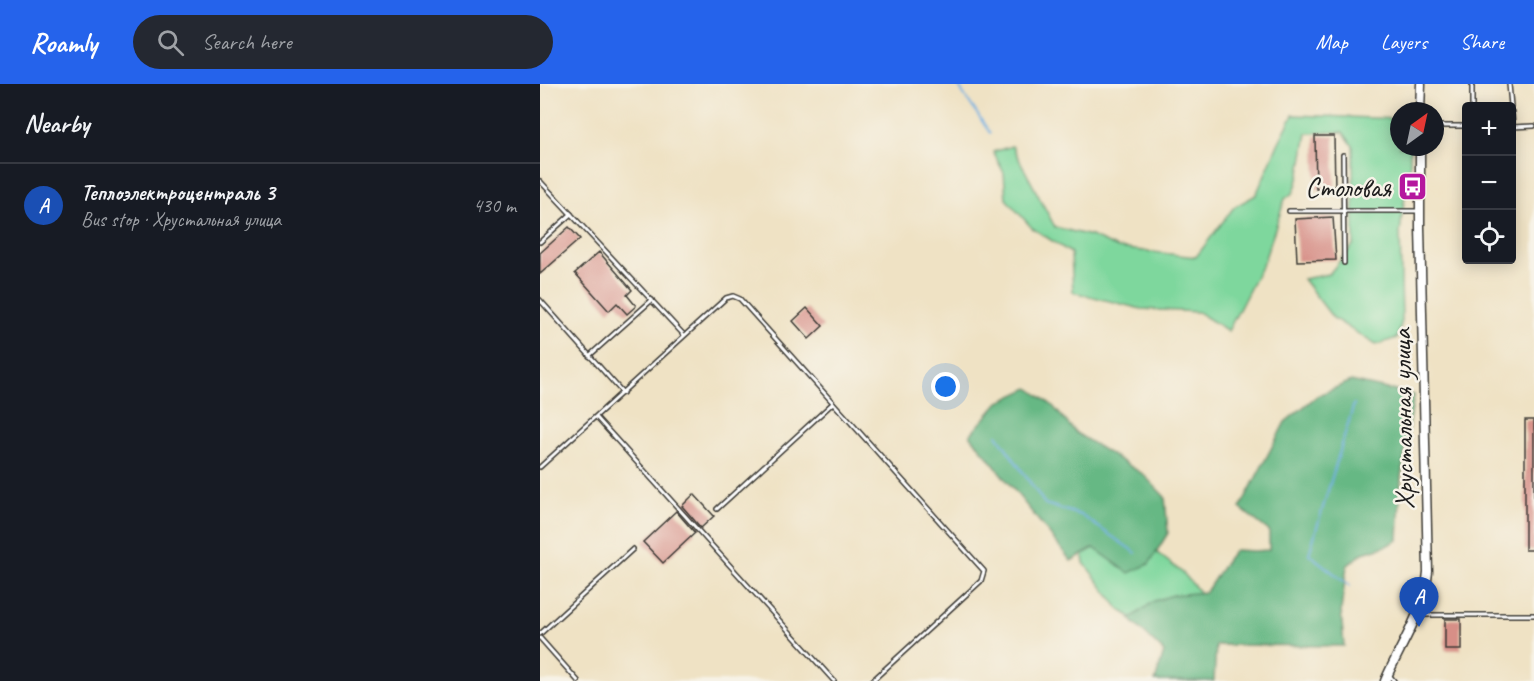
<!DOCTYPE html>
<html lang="en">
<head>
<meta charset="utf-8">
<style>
	:root { --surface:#171b24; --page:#242831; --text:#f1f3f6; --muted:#9ea1a6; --line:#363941; --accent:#2563eb }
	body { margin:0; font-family:Caveat,sans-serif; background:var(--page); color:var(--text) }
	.controls { position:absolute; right:18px; top:18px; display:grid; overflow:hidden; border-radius:6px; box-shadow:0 3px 15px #0003 }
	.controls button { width:54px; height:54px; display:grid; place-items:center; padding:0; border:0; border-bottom:2px solid var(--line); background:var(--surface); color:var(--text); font:30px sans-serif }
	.compass { position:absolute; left:850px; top:18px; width:54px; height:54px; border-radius:50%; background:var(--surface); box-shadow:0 3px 15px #0003; rotate:33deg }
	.you { position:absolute; left:406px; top:303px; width:21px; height:21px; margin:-15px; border:4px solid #fff; border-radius:50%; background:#1a73e8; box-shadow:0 0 0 9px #1a73e833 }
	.badge { display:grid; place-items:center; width:39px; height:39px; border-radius:50%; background:var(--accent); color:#fff; font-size:20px; font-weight:700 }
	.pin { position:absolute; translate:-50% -50px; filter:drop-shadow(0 2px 3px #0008) }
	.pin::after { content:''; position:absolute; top:32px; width:21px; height:18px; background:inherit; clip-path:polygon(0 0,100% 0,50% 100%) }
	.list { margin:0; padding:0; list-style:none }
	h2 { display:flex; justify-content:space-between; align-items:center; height:78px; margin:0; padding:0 24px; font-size:26px }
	h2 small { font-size:20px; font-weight:400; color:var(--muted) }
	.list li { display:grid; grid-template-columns:39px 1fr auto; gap:18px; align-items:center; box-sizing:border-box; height:84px; padding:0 24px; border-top:2px solid var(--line) }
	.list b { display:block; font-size:22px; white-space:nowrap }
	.list p { margin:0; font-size:20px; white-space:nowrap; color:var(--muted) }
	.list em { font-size:20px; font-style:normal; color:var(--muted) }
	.icon { flex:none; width:33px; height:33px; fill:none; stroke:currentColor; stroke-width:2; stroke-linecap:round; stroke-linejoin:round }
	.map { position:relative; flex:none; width:994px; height:597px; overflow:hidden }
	header { display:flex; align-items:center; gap:36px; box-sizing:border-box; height:84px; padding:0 30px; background:var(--accent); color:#fff }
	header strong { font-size:28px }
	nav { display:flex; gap:33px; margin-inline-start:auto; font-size:21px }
	.search { width:420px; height:54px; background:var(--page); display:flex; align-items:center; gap:15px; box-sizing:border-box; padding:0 21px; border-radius:33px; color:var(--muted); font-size:22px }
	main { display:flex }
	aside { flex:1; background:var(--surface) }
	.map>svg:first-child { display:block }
	.green { fill:#7ed79d; stroke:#4d7a5c; stroke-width:1.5 }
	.forest { fill:#66b884; stroke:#416a50; stroke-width:1.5 }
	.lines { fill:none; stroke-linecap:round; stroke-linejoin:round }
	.stream { stroke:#6eafe2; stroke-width:2 }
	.building { fill:#d78f87 }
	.service-casing { stroke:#3c3a35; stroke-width:6 }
	.tertiary-casing { stroke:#3c3a35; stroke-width:11 }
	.service { stroke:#fff; stroke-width:3 }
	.tertiary { stroke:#fff; stroke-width:8 }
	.labels { text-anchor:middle; stroke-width:5; stroke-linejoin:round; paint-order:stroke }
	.poi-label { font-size:28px; fill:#1c1c1c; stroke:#f7f3e8; text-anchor:end }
	.street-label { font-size:28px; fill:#1c1c1c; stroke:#f7f3e8 }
</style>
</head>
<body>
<header>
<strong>Roamly</strong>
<div class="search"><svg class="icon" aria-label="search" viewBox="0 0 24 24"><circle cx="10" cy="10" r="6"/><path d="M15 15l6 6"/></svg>Search here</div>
<nav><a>Map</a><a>Layers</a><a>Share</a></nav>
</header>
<main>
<aside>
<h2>Nearby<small></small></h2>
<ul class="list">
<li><span class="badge" style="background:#1a4fb4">A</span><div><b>Теплоэлектроцентраль 3</b><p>Bus stop · Хрустальная улица</p></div><em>430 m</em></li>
</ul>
</aside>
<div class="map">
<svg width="994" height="597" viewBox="0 0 994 597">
	<rect width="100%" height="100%" fill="#f7f3e8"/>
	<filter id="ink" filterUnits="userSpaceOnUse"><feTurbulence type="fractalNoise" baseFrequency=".0167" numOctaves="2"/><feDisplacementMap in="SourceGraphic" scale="12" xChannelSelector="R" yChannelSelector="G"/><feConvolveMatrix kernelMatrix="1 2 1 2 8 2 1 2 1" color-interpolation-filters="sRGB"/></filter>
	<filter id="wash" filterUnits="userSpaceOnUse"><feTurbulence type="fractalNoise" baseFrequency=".008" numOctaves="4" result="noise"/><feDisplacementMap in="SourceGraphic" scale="24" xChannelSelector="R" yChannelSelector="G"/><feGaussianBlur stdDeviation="1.35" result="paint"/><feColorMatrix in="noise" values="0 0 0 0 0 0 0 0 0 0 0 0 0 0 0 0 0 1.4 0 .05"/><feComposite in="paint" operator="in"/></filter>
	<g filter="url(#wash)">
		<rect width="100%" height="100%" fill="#efe2c4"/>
		<g class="green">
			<path d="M753,31l106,4v28h11v34l-6,20 -4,31 2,89 -5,17 -21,7 -43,-27 -30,-39 26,-5 25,-30 -1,-98 -10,-14 -36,1 -7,40 -6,19 -9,7 -21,62 -36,70 -30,-19 -57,-3 -68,-17 -2,-39 -39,-25 -26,-29 -2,-26 -11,-21 19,-6 43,81 36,9 27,12 78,9 38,-50 22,-12 23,-53z"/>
			<path d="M539,451l58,2 47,37 32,38 -59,22 -37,-24 -36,-47z"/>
		</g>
		<g class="forest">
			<path d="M811,297l63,14 -13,82 -3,63 -12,6 -23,7 -16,13 -6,44 3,36 -128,-1 -2,36h-59l9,-29 -34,-33 24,-18 19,-6 33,-3 22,-34 7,-8 19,1 15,-1v-19l-29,-23 45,-86 32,-26z"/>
			<path d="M489,304l23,17 24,28 67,41 22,23 3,36 -19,31 -20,9 -35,-25 -23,13 -101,-126 29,-33z"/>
		</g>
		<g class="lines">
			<g class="stream">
				<path d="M417,0l33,49"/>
				<path d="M457,351l48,69 36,11 55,38"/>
				<path d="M810,502l-41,-32 45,-150"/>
			</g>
		</g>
		<g id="blocks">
			<g class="building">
				<path d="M775,52h19l1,53h-19z"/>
				<path d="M793,133l3,43 -39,1 -2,-42z"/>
				<path d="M29,143l11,12 -40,35v-21z"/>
				<path d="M59,168l33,38 -5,5 9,11 -9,8 -10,-11 -8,8 -34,-38z"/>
				<path d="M267,224l16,18 -14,13 -16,-18z"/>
				<rect x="985" y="336" width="9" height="130"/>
				<path d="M154,410l20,22 -13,12 -19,-22z"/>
				<path d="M136,427l19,22 -32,30 -20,-21z"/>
				<rect x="905" y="535" width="16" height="31"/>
			</g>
		</g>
	</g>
	<g filter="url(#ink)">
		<use href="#blocks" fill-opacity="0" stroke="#3c3a35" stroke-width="1.5"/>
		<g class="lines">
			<defs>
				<g id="service">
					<path d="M932,0v22"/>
					<path d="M969,0l2,22"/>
					<path d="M972,28l1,15"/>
					<path d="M895,42h31"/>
					<path d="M972,43l22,-1"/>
					<path d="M803,71l1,108"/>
					<path d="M0,97l144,154"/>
					<path d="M749,127h129"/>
					<path d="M0,158l31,-28"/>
					<path d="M0,216l83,93"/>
					<path d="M49,272l63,-56"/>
					<path d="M56,333l238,264"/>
					<path d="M0,383l186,-169 7,-2 7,3 244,272 -3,10 -109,100"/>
					<path d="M177,425l116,-106"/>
					<path d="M878,531h116"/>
					<path d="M0,550l93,-85"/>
					<path d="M0,554l38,43"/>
					<path d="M849,591l5,6"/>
				</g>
				<g id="tertiary">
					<path d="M880,27l1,-27"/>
					<path d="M845,597c15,-35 40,-71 43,-109l-8,-345v-80"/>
				</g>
			</defs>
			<use href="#service" class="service-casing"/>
			<use href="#tertiary" class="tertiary-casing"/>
			<use href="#service" class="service"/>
			<use href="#tertiary" class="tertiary"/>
		</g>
	</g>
	<defs>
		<symbol id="bus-square" viewBox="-11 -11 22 22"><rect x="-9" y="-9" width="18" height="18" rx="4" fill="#b5179e" stroke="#f7f3e8"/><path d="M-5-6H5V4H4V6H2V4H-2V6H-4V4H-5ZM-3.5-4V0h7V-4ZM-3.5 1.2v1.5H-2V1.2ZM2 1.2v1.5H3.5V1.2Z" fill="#fff"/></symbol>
	</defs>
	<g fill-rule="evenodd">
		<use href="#bus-square" x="856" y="86" width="33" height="33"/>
	</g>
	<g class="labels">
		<g class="poi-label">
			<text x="851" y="113">Столовая</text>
		</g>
		<g class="street-label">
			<text transform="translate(862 335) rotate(-91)" y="10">Хрустальная улица</text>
		</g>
	</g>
</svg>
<div class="controls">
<button>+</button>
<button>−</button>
<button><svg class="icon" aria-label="locate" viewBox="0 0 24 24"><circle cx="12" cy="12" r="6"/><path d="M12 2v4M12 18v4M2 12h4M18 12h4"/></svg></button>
</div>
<svg class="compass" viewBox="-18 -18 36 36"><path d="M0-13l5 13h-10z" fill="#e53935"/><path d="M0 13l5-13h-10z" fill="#9ea1a6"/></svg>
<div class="you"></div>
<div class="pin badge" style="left:879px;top:543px;background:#1a4fb4">A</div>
</div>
</main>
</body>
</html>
